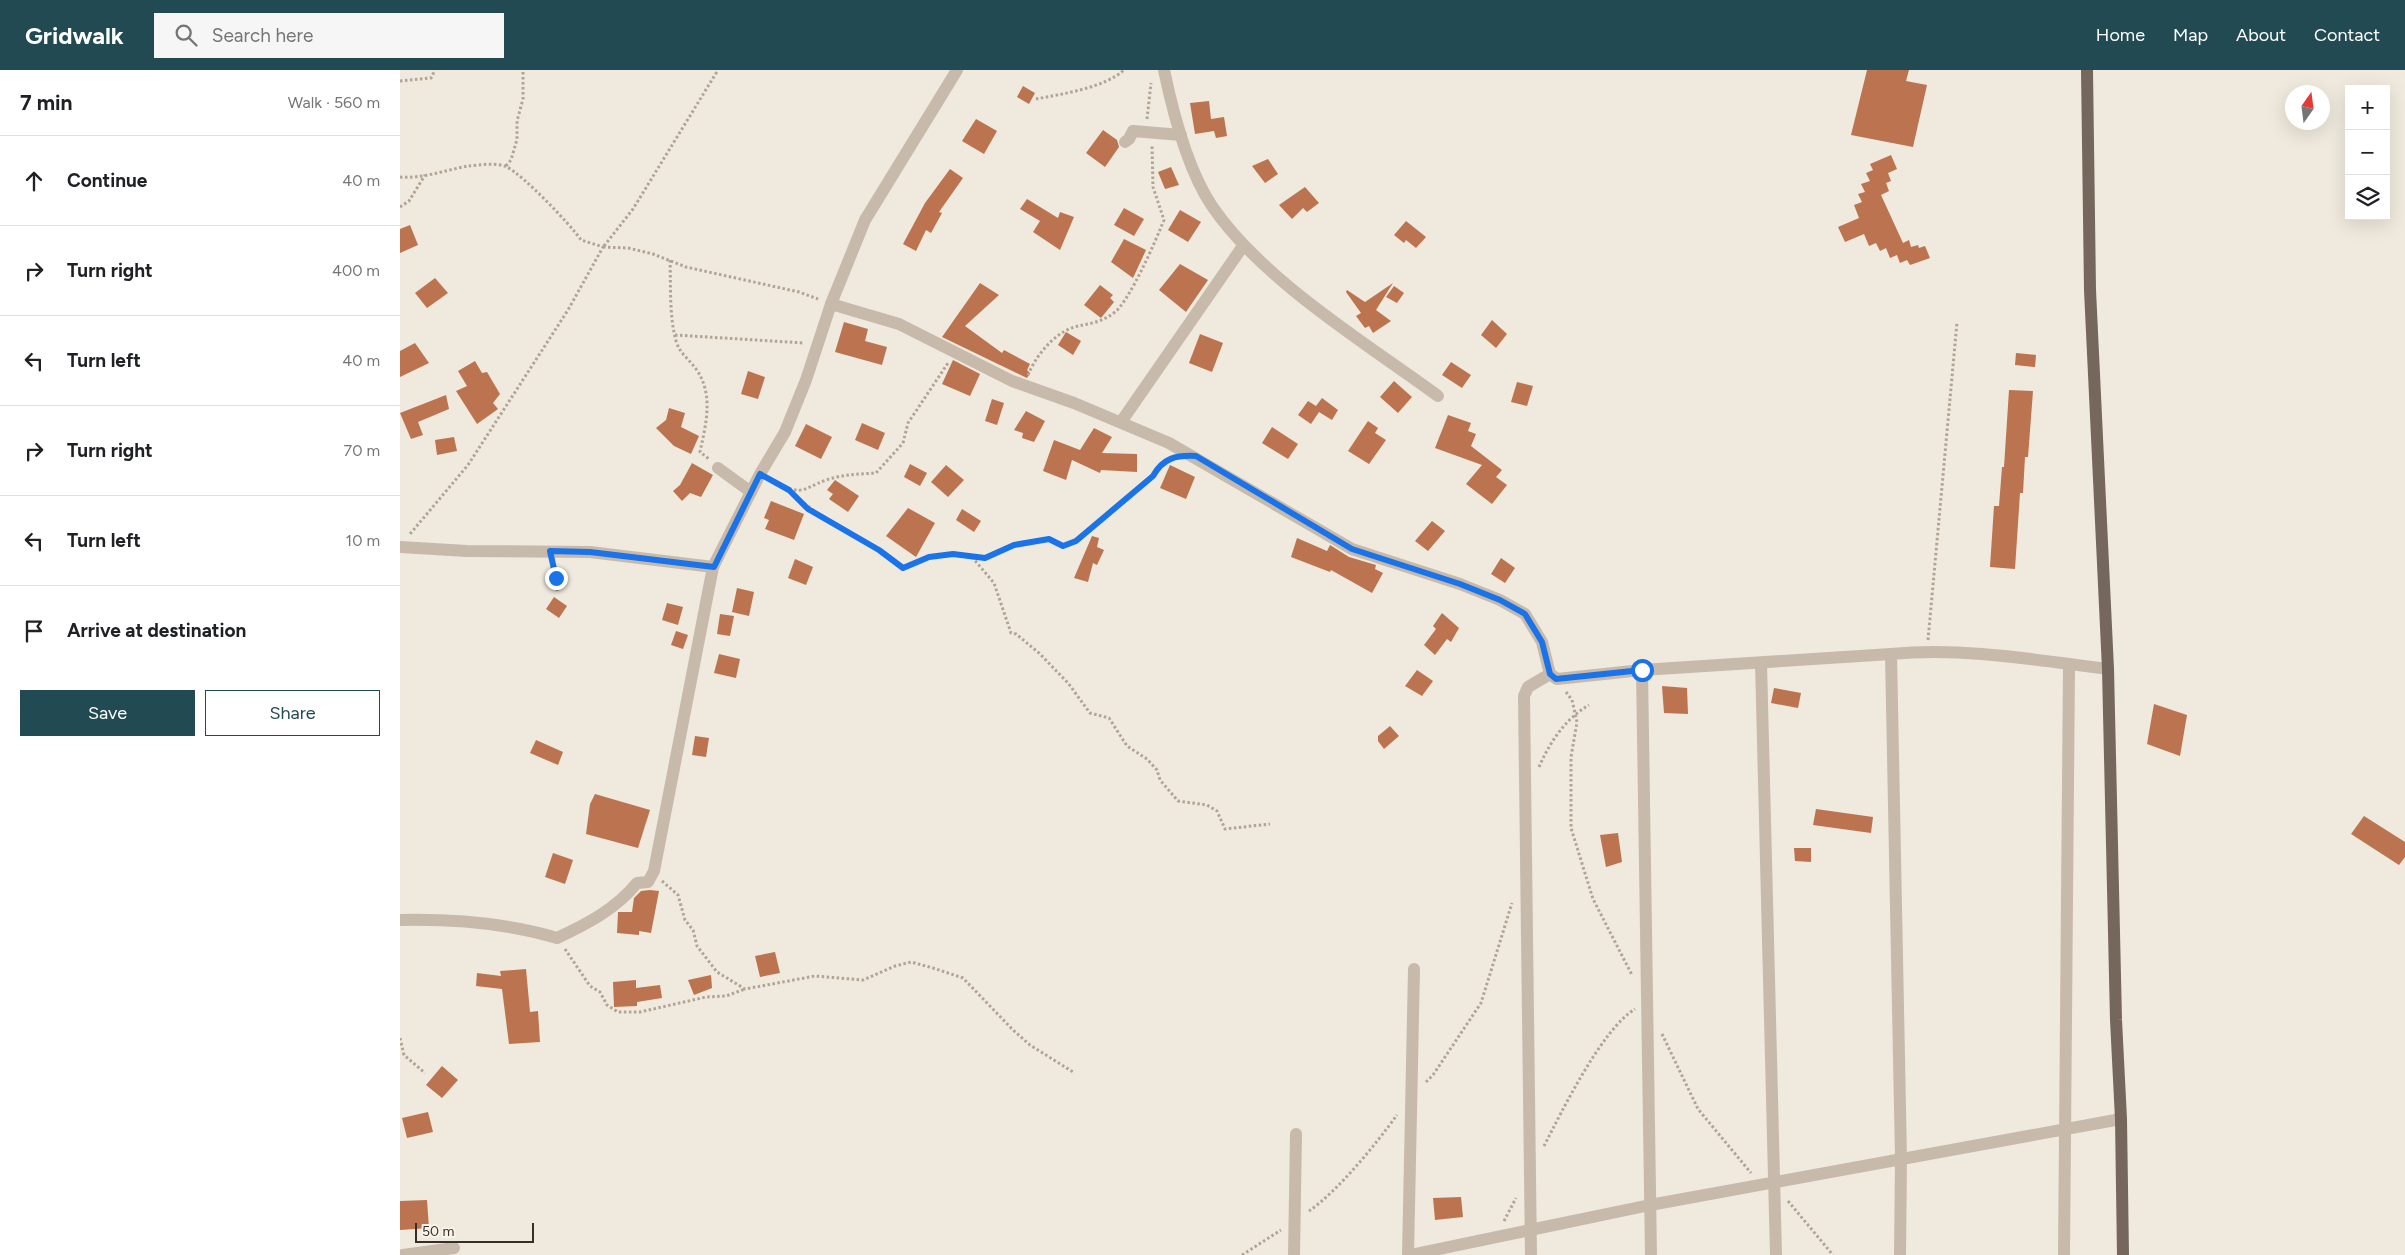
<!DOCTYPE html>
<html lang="en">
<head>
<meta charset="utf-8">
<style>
	:root { --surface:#fff; --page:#f6f6f6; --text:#202124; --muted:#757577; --line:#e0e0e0; --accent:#224a53 }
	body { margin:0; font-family:Figtree,sans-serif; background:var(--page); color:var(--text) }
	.controls { position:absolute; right:15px; top:15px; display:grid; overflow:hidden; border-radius:0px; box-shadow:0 5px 20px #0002 }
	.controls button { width:45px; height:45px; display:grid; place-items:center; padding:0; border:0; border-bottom:1px solid var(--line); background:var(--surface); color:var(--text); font:25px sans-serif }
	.compass { position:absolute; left:1885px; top:15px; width:45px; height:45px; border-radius:50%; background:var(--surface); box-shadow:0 5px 20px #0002; rotate:14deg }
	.scale { position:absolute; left:15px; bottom:12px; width:119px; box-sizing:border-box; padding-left:5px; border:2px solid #352e29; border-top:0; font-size:14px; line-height:18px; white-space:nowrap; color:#352e29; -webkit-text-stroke:4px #f8f2e9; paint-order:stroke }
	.stop { position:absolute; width:15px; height:15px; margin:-11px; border:4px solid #1a73e8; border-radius:50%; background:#fff }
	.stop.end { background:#1a73e8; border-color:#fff; box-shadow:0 1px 5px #0008 }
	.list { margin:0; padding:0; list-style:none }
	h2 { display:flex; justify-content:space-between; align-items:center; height:65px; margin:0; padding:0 20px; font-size:21px }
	h2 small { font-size:16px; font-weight:400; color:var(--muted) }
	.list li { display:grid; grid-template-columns:32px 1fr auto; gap:15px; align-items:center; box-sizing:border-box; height:90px; padding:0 20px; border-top:1px solid var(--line) }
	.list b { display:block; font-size:19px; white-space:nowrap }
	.list em { font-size:16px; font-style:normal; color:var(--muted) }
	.actions { display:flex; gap:10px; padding:15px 20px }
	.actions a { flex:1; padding:11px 0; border:1px solid var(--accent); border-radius:0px; text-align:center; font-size:18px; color:var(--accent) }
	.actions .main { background:var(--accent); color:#fff }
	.icon { flex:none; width:28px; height:28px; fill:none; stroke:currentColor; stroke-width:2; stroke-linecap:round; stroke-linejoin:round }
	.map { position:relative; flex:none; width:2005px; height:1185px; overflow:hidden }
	header { display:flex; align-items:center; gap:30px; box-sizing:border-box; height:70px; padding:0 25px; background:var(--accent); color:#fff }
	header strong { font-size:24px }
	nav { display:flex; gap:28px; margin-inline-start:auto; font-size:18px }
	.search { width:350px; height:45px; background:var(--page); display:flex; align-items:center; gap:12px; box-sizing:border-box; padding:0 18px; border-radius:0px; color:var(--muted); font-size:19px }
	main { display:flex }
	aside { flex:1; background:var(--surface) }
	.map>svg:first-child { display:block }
	.building { fill:#bb744f }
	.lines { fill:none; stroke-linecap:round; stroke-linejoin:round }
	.path { stroke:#b2a494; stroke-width:3; stroke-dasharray:2.5 2.5; stroke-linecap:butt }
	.minor { stroke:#c7baaa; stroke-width:12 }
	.major { stroke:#75675b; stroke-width:12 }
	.route { stroke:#1a73e8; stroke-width:6 }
</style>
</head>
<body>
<header>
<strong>Gridwalk</strong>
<div class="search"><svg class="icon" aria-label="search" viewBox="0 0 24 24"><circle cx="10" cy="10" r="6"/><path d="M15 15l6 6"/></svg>Search here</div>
<nav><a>Home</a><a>Map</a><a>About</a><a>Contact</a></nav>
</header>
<main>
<aside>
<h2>7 min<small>Walk · 560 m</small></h2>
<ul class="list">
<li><svg class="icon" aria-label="ahead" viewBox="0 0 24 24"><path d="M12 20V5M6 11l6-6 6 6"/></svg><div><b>Continue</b></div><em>40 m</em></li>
<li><svg class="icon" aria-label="right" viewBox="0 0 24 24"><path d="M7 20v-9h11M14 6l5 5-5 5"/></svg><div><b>Turn right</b></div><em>400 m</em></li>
<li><svg class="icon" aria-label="left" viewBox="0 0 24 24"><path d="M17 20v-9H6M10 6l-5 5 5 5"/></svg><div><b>Turn left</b></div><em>40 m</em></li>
<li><svg class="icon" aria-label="right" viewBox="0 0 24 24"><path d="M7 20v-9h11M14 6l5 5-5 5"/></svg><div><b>Turn right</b></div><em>70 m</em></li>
<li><svg class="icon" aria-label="left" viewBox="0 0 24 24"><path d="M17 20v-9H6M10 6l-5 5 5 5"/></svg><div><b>Turn left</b></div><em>10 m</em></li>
<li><svg class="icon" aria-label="arrive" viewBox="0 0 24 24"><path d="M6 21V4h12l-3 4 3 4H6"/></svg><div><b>Arrive at destination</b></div></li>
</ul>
<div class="actions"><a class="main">Save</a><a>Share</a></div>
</aside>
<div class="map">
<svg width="2005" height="1185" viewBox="0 0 2005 1185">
	<rect width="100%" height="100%" fill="#f0e9dd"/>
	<g class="building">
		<path d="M1467,0h42l-3,11 21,4 -14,62 -62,-12z"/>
		<path d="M623,16l12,7 -6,11 -12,-7z"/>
		<path d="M809,31l2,18 13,-2 3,19 -11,2 -2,-7 -19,3 -5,-31z"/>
		<path d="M576,49l21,12 -13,23 -22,-13z"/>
		<path d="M703,60l14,10 2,7 -14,20 -19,-14z"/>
		<path d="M1491,85l6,14 -9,4 3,8 -5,2 3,8 -8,4 22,48 6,-3 2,7 7,-2 1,3 6,-2 5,12 -20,7 -3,-5 -7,3 -3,-8 -7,3 -4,-10 -6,3 -4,-8 -7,3 -5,-12 -19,8 -7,-15 21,-9 -5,-13 8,-3 -4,-8 7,-2 -4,-8 9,-3 -4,-8 7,-3 -3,-6z"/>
		<path d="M868,89l10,15 -13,9 -13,-17z"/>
		<path d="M771,97l8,18 -14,4 -7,-17z"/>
		<path d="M550,99l13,9 -24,34 3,1 -11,20 -5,-3 -10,21 -13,-7 22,-41z"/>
		<path d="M905,117l14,16 -12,9 -4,-4 -11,11 -13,-14z"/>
		<path d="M627,129l31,19 2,-6 14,5 -14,33 -27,-18 7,-11 -20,-12z"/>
		<path d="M724,138l20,11 -10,17 -20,-11z"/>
		<path d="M780,140l21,12 -13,20 -20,-12z"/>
		<path d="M1006,151l20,16 -10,11 -10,-8 -2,3 -10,-8z"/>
		<path d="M10,155l8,20 -18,8v-24z"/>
		<path d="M724,169l22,11 -13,28 -22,-16z"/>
		<path d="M780,194l28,16 -22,32 -27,-22z"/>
		<path d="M35,208l13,15 -21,15 -12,-15z"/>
		<path d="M580,213l19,12 -34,31 37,27 2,-3 26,14 -3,6 3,3 -3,5 -85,-41z"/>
		<path d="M993,213l-17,27 15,11 -18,12 -4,-7 -4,2 -9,-12 5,-3 -15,-21 1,-2 18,12z"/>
		<path d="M700,215l13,10 -3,3 4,4 -13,16 -17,-13z"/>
		<path d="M994,216l10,7 -7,10 -11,-6z"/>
		<path d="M1092,250l15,14 -11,14 -15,-13z"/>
		<path d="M444,252l24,7 -3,12 22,6 -5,18 -47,-13z"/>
		<path d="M666,262l15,9 -8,14 -15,-10z"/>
		<path d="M800,264l23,9 -11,29 -23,-9z"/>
		<path d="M15,273l14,20 -29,14v-26z"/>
		<path d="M1616,283l20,2 -1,12 -20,-2z"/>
		<path d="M553,290l27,14 -10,22 -28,-12z"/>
		<path d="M75,291l7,12 5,-1 13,22 -7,9 5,6 -21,15 -21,-33 11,-5 -9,-15z"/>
		<path d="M1051,292l20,13 -9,13 -20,-13z"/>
		<path d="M348,301l17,6 -7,22 -17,-5z"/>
		<path d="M994,311l18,16 -14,16 -18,-16z"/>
		<path d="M1117,312l16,4 -6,20 -16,-4z"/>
		<path d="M1609,320l24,1 -5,66h-3l-2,36h-3l-5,76 -25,-2 4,-61h5l3,-39h2z"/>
		<path d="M46,325l3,14 -31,13 5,13 -12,4 -11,-26z"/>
		<path d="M922,328l16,12 -6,10 -13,-8 -8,12 -13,-9 10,-14 8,5z"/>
		<path d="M592,329l12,4 -7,22 -12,-4z"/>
		<path d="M269,338l16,5 -4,14 18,9 -8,18 -17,-8 -18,-18 10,-8z"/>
		<path d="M626,341l19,10 -11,21 -12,-4 1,-5 -9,-3z"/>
		<path d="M1048,345l23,8 -3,8 8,3 -5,12 31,24 -6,7 11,8 -15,19 -26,-20 16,-19 -47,-17z"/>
		<path d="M968,351l10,7 -3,5 11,7 -17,24 -21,-13z"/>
		<path d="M462,353l23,10 -7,17 -23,-10z"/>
		<path d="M406,354l26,13 -11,22 -26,-13z"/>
		<path d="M872,357l26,17 -10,15 -26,-16z"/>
		<path d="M694,358l18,9 -10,16 35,1v18l-36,-2 -1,3 -28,-13 -6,20 -23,-9 11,-31 26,10z"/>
		<path d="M54,367l3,14 -20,4 -2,-15z"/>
		<path d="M292,393l21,12 -12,22 -11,-4 -8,8 -9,-10 7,-6z"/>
		<path d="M510,394l17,9 -7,13 -16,-9z"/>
		<path d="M546,395l18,15 -16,17 -17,-15z"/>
		<path d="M770,395l25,12 -9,22 -26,-11z"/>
		<path d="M435,410l24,16 -11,16 -19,-13 4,-5 -6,-4z"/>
		<path d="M371,431l33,13 -10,26 -29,-11 4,-9 -5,-2z"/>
		<path d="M508,438l27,15 -19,34 -30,-21z"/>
		<path d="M562,439l19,12 -7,11 -18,-12z"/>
		<path d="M1032,451l13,10 -17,20 -13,-10z"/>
		<path d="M692,466l7,2 -2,9 7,3 -7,15 -4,-2 -5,19 -14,-4z"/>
		<path d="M897,468l30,13 3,-6 19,12 27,8 -1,4 8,4 -11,20 -41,-23 -1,2 -39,-15z"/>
		<path d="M1101,488l14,10 -10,15 -14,-9z"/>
		<path d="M395,489l18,8 -7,18 -18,-7z"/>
		<path d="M337,518l17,4 -5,24 -17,-4z"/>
		<path d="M154,527l13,9 -8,12 -13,-9z"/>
		<path d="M267,533l16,4 -5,18 -16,-5z"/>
		<path d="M1042,543l17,15 -8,14 -4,-3 -12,16 -11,-10 12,-16 -3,-3z"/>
		<path d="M320,544l14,2 -4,20 -13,-2z"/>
		<path d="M276,561l12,4 -5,14 -12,-4z"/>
		<path d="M319,584l21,5 -4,19 -22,-5z"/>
		<path d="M1017,600l16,11 -11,15 -17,-10z"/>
		<path d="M1262,616l25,2 1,26 -24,-1z"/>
		<path d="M1374,618l27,5 -3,15 -27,-5z"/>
		<path d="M1754,634l33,11 -7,41 -33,-12z"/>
		<path d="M990,656l9,10 -15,13 -6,-8v-5z"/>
		<path d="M295,666l14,2 -3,19 -14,-2z"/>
		<path d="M136,670l27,12 -5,13 -28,-12z"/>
		<path d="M195,724l55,16 -12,38 -52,-14 4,-30z"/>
		<path d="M1416,739l57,8 -2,16 -58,-8z"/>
		<path d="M1964,746l41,26v15l-6,8 -48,-31z"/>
		<path d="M1218,763l4,29 -16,5 -6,-32z"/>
		<path d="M1394,778h17v14l-16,-1z"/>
		<path d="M153,783l20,7 -8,24 -20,-7z"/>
		<path d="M250,820l9,1 -8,42 -12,-2v4l-22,-2 1,-21h14l2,-14 7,-7z"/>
		<path d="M375,882l5,21 -20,4 -5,-21z"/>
		<path d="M126,899l4,43 8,-1 2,31 -31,2 -7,-55 -26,-3 1,-13 24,3 -1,-5z"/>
		<path d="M311,905l1,13 -18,7 -6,-15z"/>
		<path d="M236,910v8l24,-3 2,13 -25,4v4l-23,1 -1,-25z"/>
		<path d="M42,996l16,14 -16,18 -16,-13z"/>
		<path d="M28,1042l5,20 -26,6 -5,-20z"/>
		<path d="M1061,1127l2,20 -28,3 -2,-22z"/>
		<path d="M27,1130l2,28 -29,2v-29z"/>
	</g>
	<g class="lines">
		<g class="path">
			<path d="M0,11l31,-3 4,-8"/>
			<path d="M636,29c26,-5 68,-11 88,-29"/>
			<path d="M747,49l4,-36"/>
			<path d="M106,96l5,-6 6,-21v-18l6,-22v-29"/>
			<path d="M0,107c22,2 46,-7 68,-11 11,-1 29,-4 39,1 17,9 63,57 74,73l22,7 -35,63 -100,155 -58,69"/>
			<path d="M0,137l9,-6 16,-26"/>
			<path d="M204,176l29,-37 85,-139"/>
			<path d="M203,177l25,1 25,6 33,13 113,25 19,7"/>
			<path d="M270,190c1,27 -1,55 6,81 4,13 13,18 20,28 18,25 10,55 4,83l9,7"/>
			<path d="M275,265l129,8"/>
			<path d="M628,305c7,-17 21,-35 37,-44 16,-9 31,-4 50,-19 15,-12 41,-72 49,-92l-11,-33 -1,-42"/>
			<path d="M371,410c36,21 33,4 66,-3 13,-3 26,-3 39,-4l27,-30 5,-20 40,-60"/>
			<path d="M389,420c34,33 77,50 114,78l26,-11 24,-3 32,4 29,-13 35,-6 14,7 13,-5 77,-65 6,-10 12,-7"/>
			<path d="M572,487l22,26 17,50 5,1 23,19 29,30 22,30 19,5 18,28 20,13 10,11 3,10 18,21 29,4 10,6 8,18 45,-5"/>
			<path d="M152,494l6,29"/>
			<path d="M1528,570l29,-318"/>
			<path d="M1166,622l6,8 5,22 -6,35v71l22,71 39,76"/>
			<path d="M1139,697c11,-25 26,-48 50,-62"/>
			<path d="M262,811l16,14 7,25 8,10 4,16 20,26 28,17 70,-13 48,4 32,-14 16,-4 22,6 30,10 50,52 17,15 43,27"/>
			<path d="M165,879l25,37 10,6 7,13 11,7h22l66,-15 20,-1 19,-7"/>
			<path d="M1262,964l36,75 53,64"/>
			<path d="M0,968l4,17 21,18"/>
			<path d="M1026,1012l7,-7 48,-72 31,-100"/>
			<path d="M1144,1076c18,-35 58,-117 91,-137"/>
			<path d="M1388,1131l45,54"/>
			<path d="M909,1141c29,-20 67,-67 88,-96"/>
			<path d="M1104,1151l12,-23"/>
			<path d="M842,1185l39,-25"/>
		</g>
		<g class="minor">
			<path d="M764,0c9,43 23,99 48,136 50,74 154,137 226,190"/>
			<path d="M725,72l4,-3 4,-8 48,4"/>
			<path d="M431,234l68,20 113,57 62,22 95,40 183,106 108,35 40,16 25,14 17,28 8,32 7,5 85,-9 249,-16"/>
			<path d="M721,352l122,-176"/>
			<path d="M318,398l33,24"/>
			<path d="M0,477l67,4 123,1 123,15"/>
			<path d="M1361,593l15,592"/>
			<path d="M1242,600l9,585"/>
			<path d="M0,850c52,-1 107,3 157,18 30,-14 59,-29 80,-55l11,-1 6,-11 59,-304 47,-93 25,-42 21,-52 25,-76 34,-84 92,-150"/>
			<path d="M3,1185l51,-7"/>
			<path d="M894,1185l2,-121"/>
			<path d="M1008,1185l6,-286"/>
			<path d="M1010,1185l240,-50 471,-86"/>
			<path d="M1131,1185l-7,-559 4,-9 22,-13"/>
			<path d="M1500,1185l1,-96 -10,-505c72,-7 145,6 217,15"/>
			<path d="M1664,1185l5,-591"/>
		</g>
		<path class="major" d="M1687,0l3,220 18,379 8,351 5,99 2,136"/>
	</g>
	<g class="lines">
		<path class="route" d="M156,508l-6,-27 40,1 124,15 46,-93 29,16 19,19 71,41 24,18 26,-11 24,-3 32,4 29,-13 35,-6 14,7 13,-5 77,-65c10,-18 23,-21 43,-20l156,93 108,35 40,16 25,14 17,28 8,32 6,5 86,-9"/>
	</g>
</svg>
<div class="controls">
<button>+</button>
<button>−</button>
<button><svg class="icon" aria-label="layers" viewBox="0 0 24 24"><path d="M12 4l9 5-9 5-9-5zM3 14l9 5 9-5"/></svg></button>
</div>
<svg class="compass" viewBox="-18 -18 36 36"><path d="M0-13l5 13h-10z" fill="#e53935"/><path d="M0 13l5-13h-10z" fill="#757577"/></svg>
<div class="scale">50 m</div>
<div class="stop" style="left:1242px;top:600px"></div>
<div class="stop end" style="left:156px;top:508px"></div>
</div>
</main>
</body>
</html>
